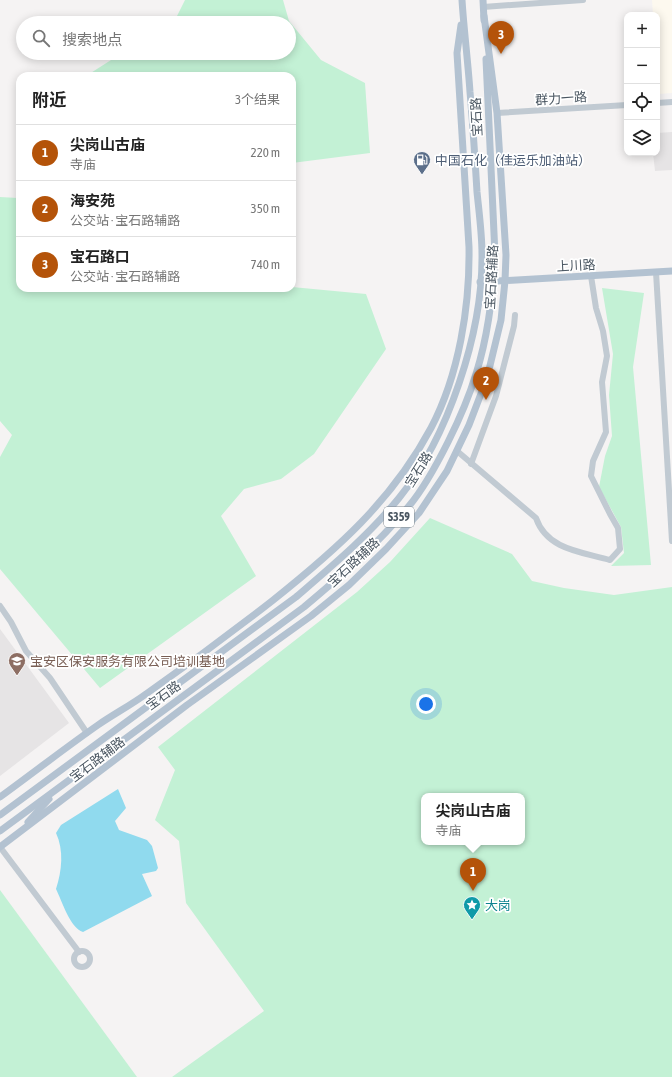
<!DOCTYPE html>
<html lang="zh">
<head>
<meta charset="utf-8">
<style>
	:root { --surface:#fff; --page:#f6f6f6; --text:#222; --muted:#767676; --line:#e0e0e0; --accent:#b45309 }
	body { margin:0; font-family:"Asap Condensed","Noto Sans SC",sans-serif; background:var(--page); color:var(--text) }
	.controls { position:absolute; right:12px; top:12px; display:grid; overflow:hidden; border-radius:8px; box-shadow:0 2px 10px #0003 }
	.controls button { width:36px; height:36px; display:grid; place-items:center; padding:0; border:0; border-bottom:1px solid var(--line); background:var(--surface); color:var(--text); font:20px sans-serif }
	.you { position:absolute; left:426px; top:704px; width:14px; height:14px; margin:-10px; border:3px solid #fff; border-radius:50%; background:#1a73e8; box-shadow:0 0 0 6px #1a73e833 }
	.badge { display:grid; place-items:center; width:26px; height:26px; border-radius:50%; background:var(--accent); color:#fff; font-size:13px; font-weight:700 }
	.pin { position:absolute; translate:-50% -33px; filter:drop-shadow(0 1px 2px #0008) }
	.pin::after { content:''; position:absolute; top:21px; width:14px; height:12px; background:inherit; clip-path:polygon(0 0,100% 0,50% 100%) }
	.popup { position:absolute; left:421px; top:793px; width:104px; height:52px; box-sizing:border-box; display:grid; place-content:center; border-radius:8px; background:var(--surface); filter:drop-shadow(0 1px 3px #0005); font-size:13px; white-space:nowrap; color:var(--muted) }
	.popup b { font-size:15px; color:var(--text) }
	.popup::after { content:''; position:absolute; left:50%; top:100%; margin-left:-8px; border:8px solid transparent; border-top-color:var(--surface) }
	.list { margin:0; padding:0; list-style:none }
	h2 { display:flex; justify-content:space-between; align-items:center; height:52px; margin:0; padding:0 16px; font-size:17px }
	h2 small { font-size:13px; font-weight:400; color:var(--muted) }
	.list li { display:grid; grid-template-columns:26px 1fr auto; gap:12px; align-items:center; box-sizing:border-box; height:56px; padding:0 16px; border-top:1px solid var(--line) }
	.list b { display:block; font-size:15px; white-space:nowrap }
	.list p { margin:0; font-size:13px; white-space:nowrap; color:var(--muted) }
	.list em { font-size:13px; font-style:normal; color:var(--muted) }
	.icon { flex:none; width:22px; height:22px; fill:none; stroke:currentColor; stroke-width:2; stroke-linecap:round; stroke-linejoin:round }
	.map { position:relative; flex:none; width:672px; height:1077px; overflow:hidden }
	.search { position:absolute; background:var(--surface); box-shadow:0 2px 10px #0003; left:16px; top:16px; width:280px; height:44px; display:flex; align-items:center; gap:10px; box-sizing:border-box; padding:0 14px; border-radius:22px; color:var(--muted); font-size:15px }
	.panel { position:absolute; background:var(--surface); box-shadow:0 2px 10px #0003; left:16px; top:72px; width:280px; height:220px; border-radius:12px }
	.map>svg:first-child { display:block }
	.commercial { fill:#fdf9ef }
	.education { fill:#e6e4e5 }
	.green { fill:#c3f1d5; fill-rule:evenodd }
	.water { fill:#90daee }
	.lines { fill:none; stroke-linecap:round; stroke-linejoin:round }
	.minor { stroke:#c1cad2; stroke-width:6 }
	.major { stroke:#b3c2d1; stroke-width:7 }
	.labels { text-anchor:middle; stroke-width:3.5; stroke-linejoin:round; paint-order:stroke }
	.shield { fill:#fff; stroke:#808990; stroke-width:1 }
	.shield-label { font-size:12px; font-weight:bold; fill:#4a5661 }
	.street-label { font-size:13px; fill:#4a5661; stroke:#fff }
	.service-label { font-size:13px; fill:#4e5e75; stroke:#fff; text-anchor:start }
	.education-label { font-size:13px; fill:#785e54; stroke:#fff; text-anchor:start }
	.culture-label { font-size:13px; fill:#0d838f; stroke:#fff; text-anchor:start }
</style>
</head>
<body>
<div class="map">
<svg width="672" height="1077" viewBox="0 0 672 1077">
	<rect width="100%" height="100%" fill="#f5f3f3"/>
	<path class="commercial" d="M652,0h20v93l-13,1 -2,-28v-51h-4z"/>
	<g class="education">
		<path d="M672,132v38l-17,1 -2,-18h4v-20z"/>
		<path d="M0,629l69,94 -69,53z"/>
	</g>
	<g class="green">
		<path d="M185,0h98l6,21 32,39 44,23 5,70 -78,10v-87h-206l36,-23h167v-30h-120l6,-3z"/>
		<path d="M20,194v94l272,-1 74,7 20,55 -72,105 -33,25 -37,10 -23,27 35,60 -156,112 -100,-119v-112l12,-22 -12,-14v-224l18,1z"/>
		<path d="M602,288l42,5 -11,74 18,198 -40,1 13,-13 -3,-26 -22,-40 6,-31 7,-20 -3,-41 4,-41z"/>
		<path d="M430,518l82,36 20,27 32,7 50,7 58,-8v490h-500l92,-66 -78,-108 -7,-62 -24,-21 20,-50 -17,-23 199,-155 33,-30zM424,796h98v46h-98z"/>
		<path d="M0,890l137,187h-137z"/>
	</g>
	<path class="water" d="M118,789l8,19 -11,13 4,9 28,10 5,6 6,22 -2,3 -14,3 10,22 -69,36c-13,-4 -21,-31 -27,-43 6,-18 8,-39 0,-56l5,-8z"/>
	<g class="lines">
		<g class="minor">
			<path d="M483,7l100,-7"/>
			<path d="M657,103l15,-1"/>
			<path d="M497,113l130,-8"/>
			<path d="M656,272l16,269"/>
			<path d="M457,451l79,67c11,32 46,34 74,42l10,-11 -2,-21 -8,-14 -19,-38 2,-15 13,-29 -4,-50 5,-26 -4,-25 -7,-23 -5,-32"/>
			<path d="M471,464l25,-68 18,-70 1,-11"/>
			<path d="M0,606l11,16 15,29 24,27 37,55"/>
			<path d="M0,847l79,105"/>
			<circle cx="82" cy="959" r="8"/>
		</g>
		<g class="major">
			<path d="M483,0l1,20"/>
			<path d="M480,282l192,-11"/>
			<path d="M0,797c33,-24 65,-49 98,-72 16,-11 33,-20 48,-31 43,-30 85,-61 126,-93 64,-51 120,-100 159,-173 28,-53 39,-122 38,-181l-12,-194 4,-28"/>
			<path d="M0,815l296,-218c36,-31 73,-62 103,-99 49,-60 84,-166 83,-244 0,-20 -3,-42 -5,-62 -2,-33 -4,-67 -7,-100 -2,-30 -6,-61 -8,-92"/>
			<path d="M28,822l21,-23"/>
			<path d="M0,831l304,-224c37,-31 74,-63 105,-101 16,-19 28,-42 39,-64 11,-22 21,-45 28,-68 12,-38 17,-79 19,-119l-9,-196"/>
			<path d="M0,847l187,-142 124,-89 38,-31 37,-36 33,-36 28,-42 22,-46 18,-47 14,-58 4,-39 1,-26 -9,-142 -13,-97"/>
		</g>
	</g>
	<defs>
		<symbol id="fuel-pin" viewBox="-11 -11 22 30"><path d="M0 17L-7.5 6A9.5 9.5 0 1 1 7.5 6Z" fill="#5c6f8a" stroke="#fff"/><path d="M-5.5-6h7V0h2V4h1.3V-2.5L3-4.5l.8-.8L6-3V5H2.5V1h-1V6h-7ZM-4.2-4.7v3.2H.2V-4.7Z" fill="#fff"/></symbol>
		<symbol id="school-pin" viewBox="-11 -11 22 30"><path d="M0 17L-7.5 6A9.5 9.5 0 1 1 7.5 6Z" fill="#8d6e63" stroke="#fff"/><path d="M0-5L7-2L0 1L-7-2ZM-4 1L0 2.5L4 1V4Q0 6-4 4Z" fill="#fff"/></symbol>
		<symbol id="sight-pin" viewBox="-11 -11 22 30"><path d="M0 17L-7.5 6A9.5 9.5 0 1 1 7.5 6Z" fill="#0f9aa8" stroke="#fff"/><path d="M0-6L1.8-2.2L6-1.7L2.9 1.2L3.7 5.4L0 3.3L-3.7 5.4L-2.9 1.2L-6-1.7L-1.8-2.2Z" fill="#fff"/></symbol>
	</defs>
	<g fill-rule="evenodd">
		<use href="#fuel-pin" x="412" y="150" width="20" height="27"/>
		<use href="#school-pin" x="7" y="651" width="20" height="27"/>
		<use href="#sight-pin" x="462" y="895" width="20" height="27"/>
	</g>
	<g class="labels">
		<rect class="shield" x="384" y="507" width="30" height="20" rx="3"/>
		<g class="shield-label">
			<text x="399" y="521">S359</text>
		</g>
		<g class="street-label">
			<text transform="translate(561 98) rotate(-4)" y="5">群力一路</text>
			<text transform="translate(476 117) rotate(-93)" y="5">宝石路</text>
			<text transform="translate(576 265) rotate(-3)" y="5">上川路</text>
			<text transform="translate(491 277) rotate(-87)" y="5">宝石路辅路</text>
			<text transform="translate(418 469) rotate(-58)" y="5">宝石路</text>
			<text transform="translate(353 562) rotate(-43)" y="5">宝石路辅路</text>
			<text transform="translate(163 695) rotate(-36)" y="5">宝石路</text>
			<text transform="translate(97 759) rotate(-37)" y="5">宝石路辅路</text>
		</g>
		<g class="service-label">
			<text x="435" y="165">中国石化（佳运乐加油站）</text>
		</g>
		<g class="education-label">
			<text x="30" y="666">宝安区保安服务有限公司培训基地</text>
		</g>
		<g class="culture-label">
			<text x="485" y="910">大岗</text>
		</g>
	</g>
</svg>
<div class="controls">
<button>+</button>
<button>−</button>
<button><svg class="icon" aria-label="locate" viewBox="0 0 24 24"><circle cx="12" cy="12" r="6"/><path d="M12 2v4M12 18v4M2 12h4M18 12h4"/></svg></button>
<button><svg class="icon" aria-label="layers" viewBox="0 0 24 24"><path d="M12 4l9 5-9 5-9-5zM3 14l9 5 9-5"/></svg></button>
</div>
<div class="you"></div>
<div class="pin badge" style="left:473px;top:891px">1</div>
<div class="popup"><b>尖岗山古庙</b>寺庙</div>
<div class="pin badge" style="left:486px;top:400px">2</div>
<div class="pin badge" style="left:501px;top:54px">3</div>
<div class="search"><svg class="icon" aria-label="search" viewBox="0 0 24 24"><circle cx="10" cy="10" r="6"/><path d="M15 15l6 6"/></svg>搜索地点</div>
<section class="panel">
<h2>附近<small>3个结果</small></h2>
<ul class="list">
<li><span class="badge">1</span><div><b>尖岗山古庙</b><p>寺庙</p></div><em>220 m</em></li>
<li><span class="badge">2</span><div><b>海安苑</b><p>公交站 · 宝石路辅路</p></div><em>350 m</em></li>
<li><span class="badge">3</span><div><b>宝石路口</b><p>公交站 · 宝石路辅路</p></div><em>740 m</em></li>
</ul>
</section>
</div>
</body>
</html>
